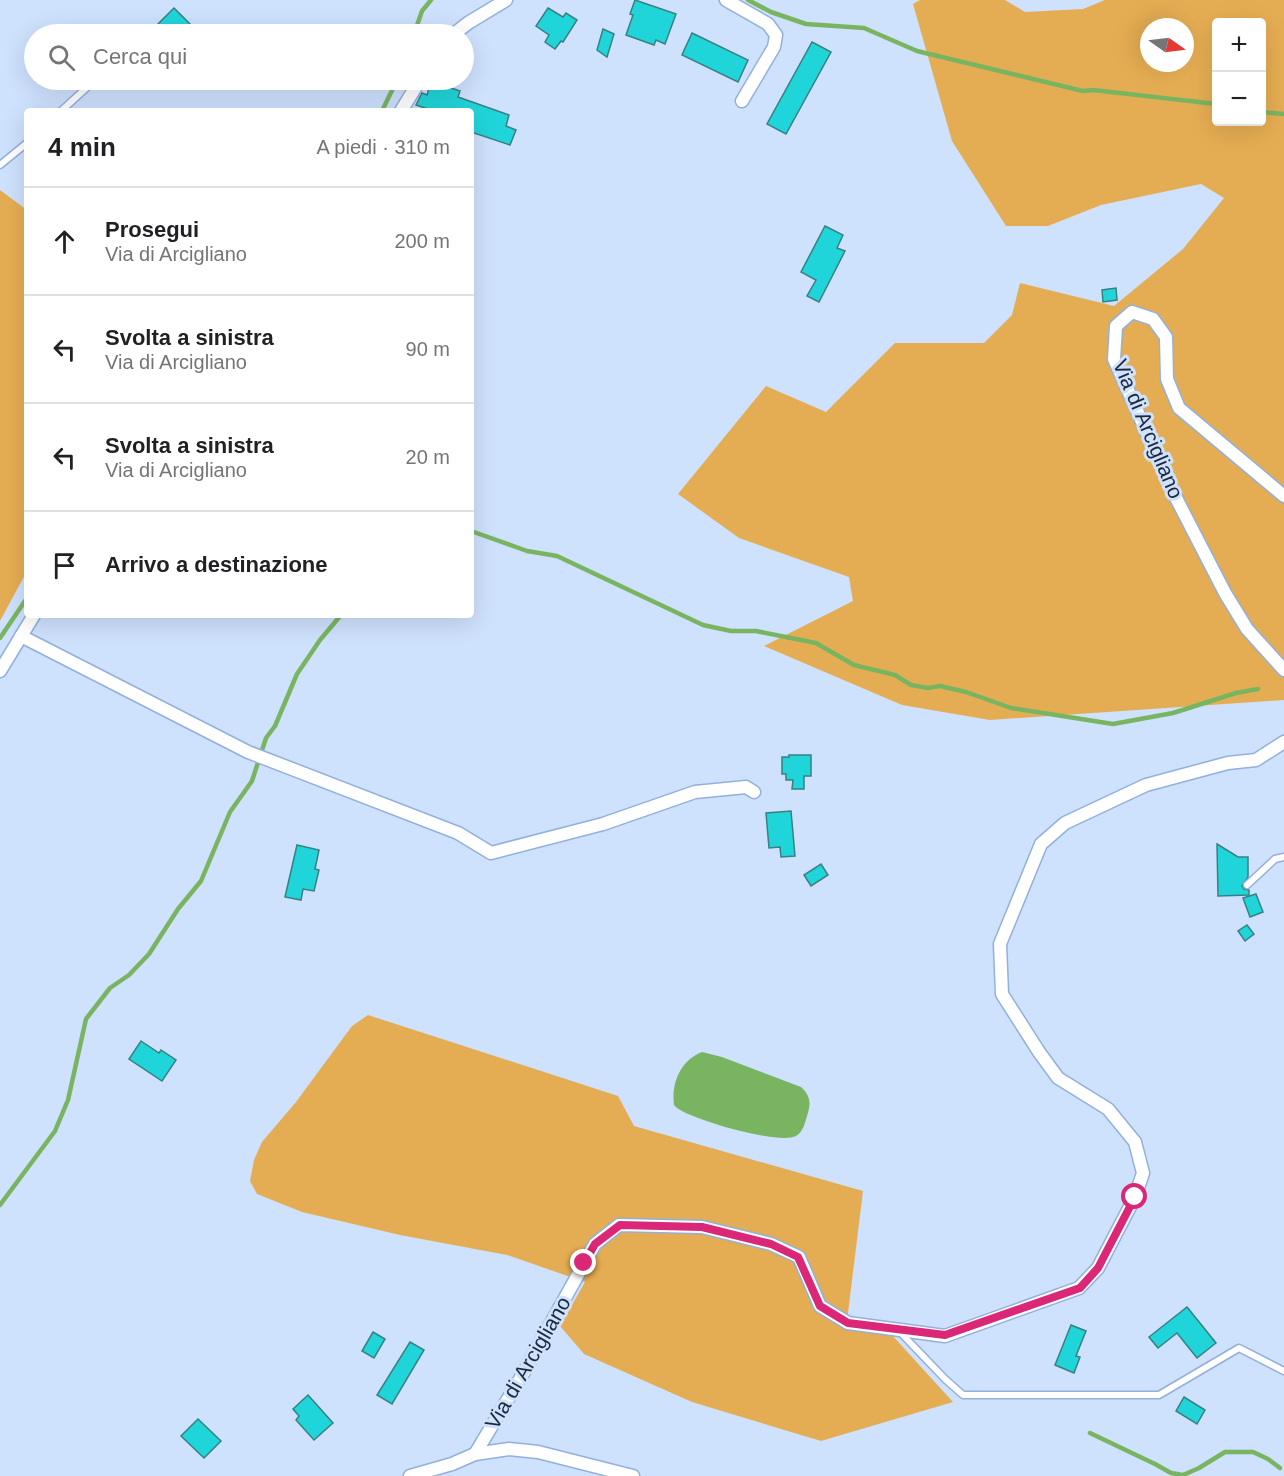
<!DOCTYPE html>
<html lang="it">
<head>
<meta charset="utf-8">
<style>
	:root { --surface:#fff; --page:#f6f6f6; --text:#202124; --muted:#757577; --line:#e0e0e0 }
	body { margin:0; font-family:Arial,sans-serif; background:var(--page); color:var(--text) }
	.controls { position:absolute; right:18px; top:18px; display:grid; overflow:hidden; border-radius:6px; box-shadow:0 6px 24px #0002 }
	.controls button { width:54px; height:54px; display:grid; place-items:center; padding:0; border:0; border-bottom:2px solid var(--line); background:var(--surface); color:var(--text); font:30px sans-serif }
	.compass { position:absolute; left:1140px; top:18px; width:54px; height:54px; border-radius:50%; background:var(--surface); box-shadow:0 6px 24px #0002; rotate:104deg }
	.stop { position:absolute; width:18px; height:18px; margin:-14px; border:4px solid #db2777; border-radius:50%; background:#fff }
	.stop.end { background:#db2777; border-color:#fff; box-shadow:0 2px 6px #0008 }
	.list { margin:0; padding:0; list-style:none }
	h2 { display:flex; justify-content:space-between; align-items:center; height:78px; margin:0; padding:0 24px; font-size:26px }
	h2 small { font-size:20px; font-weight:400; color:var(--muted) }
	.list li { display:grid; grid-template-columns:39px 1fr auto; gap:18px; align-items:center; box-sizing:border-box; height:108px; padding:0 24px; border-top:2px solid var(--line) }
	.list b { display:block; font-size:22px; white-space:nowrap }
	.list p { margin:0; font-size:20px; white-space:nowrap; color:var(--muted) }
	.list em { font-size:20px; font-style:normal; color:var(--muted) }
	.icon { flex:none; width:33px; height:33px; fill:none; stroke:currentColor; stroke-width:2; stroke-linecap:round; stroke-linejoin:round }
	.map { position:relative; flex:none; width:1284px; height:1476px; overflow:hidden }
	.search { position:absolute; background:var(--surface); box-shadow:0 6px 24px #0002; left:24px; top:24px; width:450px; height:66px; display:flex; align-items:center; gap:15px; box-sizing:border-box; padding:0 21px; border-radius:33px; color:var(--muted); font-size:22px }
	.panel { position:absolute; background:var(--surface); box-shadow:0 6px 24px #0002; left:24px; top:108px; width:450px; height:510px; border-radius:6px }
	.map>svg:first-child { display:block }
	.green { fill:#e5ad53; fill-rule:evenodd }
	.water { fill:#79b561 }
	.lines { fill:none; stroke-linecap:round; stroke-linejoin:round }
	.stream { stroke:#79b561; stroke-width:4.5 }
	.building { fill:#20d5d9; stroke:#388082; stroke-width:1.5 }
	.service-casing { stroke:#92b0dc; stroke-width:9 }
	.minor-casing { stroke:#92b0dc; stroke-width:15 }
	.service { stroke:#fff; stroke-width:6 }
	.minor { stroke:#fff; stroke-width:12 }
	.route { stroke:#db2777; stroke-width:8 }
	.labels { text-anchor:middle; stroke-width:6; stroke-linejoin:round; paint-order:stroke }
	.street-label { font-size:21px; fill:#1d293a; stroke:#cee1fd }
</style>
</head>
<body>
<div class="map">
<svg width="1284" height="1476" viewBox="0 0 1284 1476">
	<rect width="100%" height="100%" fill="#cee1fd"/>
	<g class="green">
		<path d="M920,0h85l20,12 58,-3 22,-9h179v700l-294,20 -88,-15 -138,-59 89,-45 -4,-24 -110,-39 -61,-44 88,-108 60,26 69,-69h89l28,-28 8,-32 94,23 69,-57 41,-51 -23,-14 -100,21 -53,21h-42l-54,-85 -39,-137zM1216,22h46v100h-46zM1149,27h36v36h-36z"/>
		<path d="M0,190l27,20v361l-27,50z"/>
		<path d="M368,1015l250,81 16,30 229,65 -17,138 45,5 62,68 -132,39 -129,-39 -108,-48 -24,-28 25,-44 -78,-27 -107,-20 -98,-23 -45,-18 -7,-13 4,-21 8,-18 34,-40 56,-76z"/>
	</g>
	<path class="water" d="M702,1052l20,5 79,30c10,9 10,17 6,29 -2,7 -4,16 -11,20 -17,9 -103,-16 -119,-28l-3,-3c-3,-22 7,-45 28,-53z"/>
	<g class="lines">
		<g class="stream">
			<path d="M748,0l23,12 35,12 58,4 53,23 166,40 10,-1 123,14"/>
			<path d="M414,34l8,-23 9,-11"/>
			<path d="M382,111l15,-31"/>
			<path d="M1262,112l22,2"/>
			<path d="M471,531l56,20 30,5 146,69 28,6h25l60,12 38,22 41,10 16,10 17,3 12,-2 26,6 45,16 102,16 60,-11 63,-20 22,-4"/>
			<path d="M0,638l27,-40"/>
			<path d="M0,1205l55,-74 13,-31 18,-81 24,-31 19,-13 20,-21 29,-45 23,-28 29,-69 22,-31 14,-43 9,-12 22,-52 23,-34 21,-25"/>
			<path d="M1090,1433l65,31 16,9 12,2 16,-7 26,-16h28l15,7 12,9"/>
		</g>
	</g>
	<g class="building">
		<path d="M635,0l41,14 -11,30 -9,-4 -2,5 -28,-10 7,-20 -3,-1z"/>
		<path d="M174,8l26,26h-32l-10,-10z"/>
		<path d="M548,8l15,9 3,-4 11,7 -14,22 -2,-1 -6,8 -10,-7 4,-7 -13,-9z"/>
		<path d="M603,29l11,5 -7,23 -10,-7z"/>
		<path d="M692,33l56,27 -10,22 -56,-27z"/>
		<path d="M812,42l19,10 -45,82 -19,-10z"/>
		<path d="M431,81l29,10 -2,6 51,18 -3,11 10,4 -6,15 -39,-13v-21h-37l-18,-6 6,-12 5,2z"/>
		<path d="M825,226l18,9 -6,13 8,3 -26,51 -12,-6 9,-16 -15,-8z"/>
		<path d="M1116,288l1,12 -14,2 -1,-12z"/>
		<path d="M789,755h22v21h-7v13h-12l1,-9h-7v-6h-4v-17h7z"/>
		<path d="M791,811l4,45 -14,1 -1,-10 -11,1 -3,-35z"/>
		<path d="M1217,844l21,13h10v20l-6,9 2,3 5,1v5l-31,1z"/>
		<path d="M297,845l22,5 -4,19 4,1 -5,21 -11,-2 -2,11 -16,-3z"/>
		<path d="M821,864l7,11 -17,11 -7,-11z"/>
		<path d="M1256,894l7,18 -13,5 -7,-19z"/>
		<path d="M1247,925l7,9 -9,7 -7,-10z"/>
		<path d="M141,1041l18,12 2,-3 15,10 -14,21 -33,-22z"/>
		<path d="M1187,1307l29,36 -19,15 -20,-25 -19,15 -9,-11z"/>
		<path d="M1071,1325l15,6 -10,25 4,1 -6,16 -19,-8z"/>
		<path d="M373,1332l12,7 -11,19 -12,-7z"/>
		<path d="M410,1342l14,8 -32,54 -15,-9z"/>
		<path d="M308,1395l25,28 -19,17 -18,-20 3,-4 -6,-7z"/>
		<path d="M1184,1397l21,13 -8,14 -21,-13z"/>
		<path d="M198,1419l23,22 -17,17 -23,-22z"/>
	</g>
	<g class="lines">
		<defs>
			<g id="service">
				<path d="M61,111l34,-31"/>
				<path d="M0,165l27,-22"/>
				<path d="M1247,885l28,-26 9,-2"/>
				<path d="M900,1332l45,47 18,16h196l80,-47 45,23"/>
			</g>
			<g id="minor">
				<path d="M726,0l42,24 8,11 -2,12 -32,54"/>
				<path d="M454,34l14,-11 38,-23"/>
				<path d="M401,111l19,-31"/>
				<path d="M1284,496l-105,-88 -12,-29 -1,-42 -13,-18 -21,-7 -16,14 -2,33 61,137 50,97 22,36 37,41"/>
				<path d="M21,636l227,116 210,81 33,20 112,-29 92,-32 51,-5 8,5"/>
				<path d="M0,671l34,-56"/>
				<path d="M475,1454l45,-75 75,-135 24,-19 83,2 69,17 28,13 21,49 28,17 97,13 134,-48 19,-20 37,-71 8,-24 -8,-31 -27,-33 -50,-31 -19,-26 -37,-58 -2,-50 41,-100 24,-21 81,-38 82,-22 28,-3 28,-18"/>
				<path d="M410,1476l42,-12 23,-10 34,-5 29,3 95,24"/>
			</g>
		</defs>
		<use href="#service" class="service-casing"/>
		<use href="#minor" class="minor-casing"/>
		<use href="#service" class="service"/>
		<use href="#minor" class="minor"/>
	</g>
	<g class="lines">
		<path class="route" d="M584,1263l11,-19 25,-19 82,2 69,17 27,13 22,49 28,17 97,12 135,-47 18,-20 37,-71"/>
	</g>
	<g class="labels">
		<g class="street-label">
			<text transform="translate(1148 429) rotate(67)" y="7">Via di Arcigliano</text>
			<text transform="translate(528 1363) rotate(-60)" y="7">Via di Arcigliano</text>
		</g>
	</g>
</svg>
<div class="controls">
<button>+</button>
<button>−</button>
</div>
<svg class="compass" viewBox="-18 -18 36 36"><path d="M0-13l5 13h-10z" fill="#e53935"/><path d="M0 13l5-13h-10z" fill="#757577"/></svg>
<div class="stop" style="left:1135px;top:1197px"></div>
<div class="stop end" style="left:584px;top:1263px"></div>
<div class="search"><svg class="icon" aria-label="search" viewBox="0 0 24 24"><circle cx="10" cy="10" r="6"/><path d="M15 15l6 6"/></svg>Cerca qui</div>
<section class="panel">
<h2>4 min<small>A piedi · 310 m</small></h2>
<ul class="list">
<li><svg class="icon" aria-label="ahead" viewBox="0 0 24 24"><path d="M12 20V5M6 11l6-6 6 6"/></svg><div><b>Prosegui</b><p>Via di Arcigliano</p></div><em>200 m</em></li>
<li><svg class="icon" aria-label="left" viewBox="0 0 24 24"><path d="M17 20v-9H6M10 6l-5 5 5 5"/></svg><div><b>Svolta a sinistra</b><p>Via di Arcigliano</p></div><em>90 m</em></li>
<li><svg class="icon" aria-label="left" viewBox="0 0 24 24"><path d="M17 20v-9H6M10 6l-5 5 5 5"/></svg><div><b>Svolta a sinistra</b><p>Via di Arcigliano</p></div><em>20 m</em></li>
<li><svg class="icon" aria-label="arrive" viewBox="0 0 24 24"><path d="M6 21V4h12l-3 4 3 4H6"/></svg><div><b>Arrivo a destinazione</b></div></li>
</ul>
</section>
</div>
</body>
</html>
